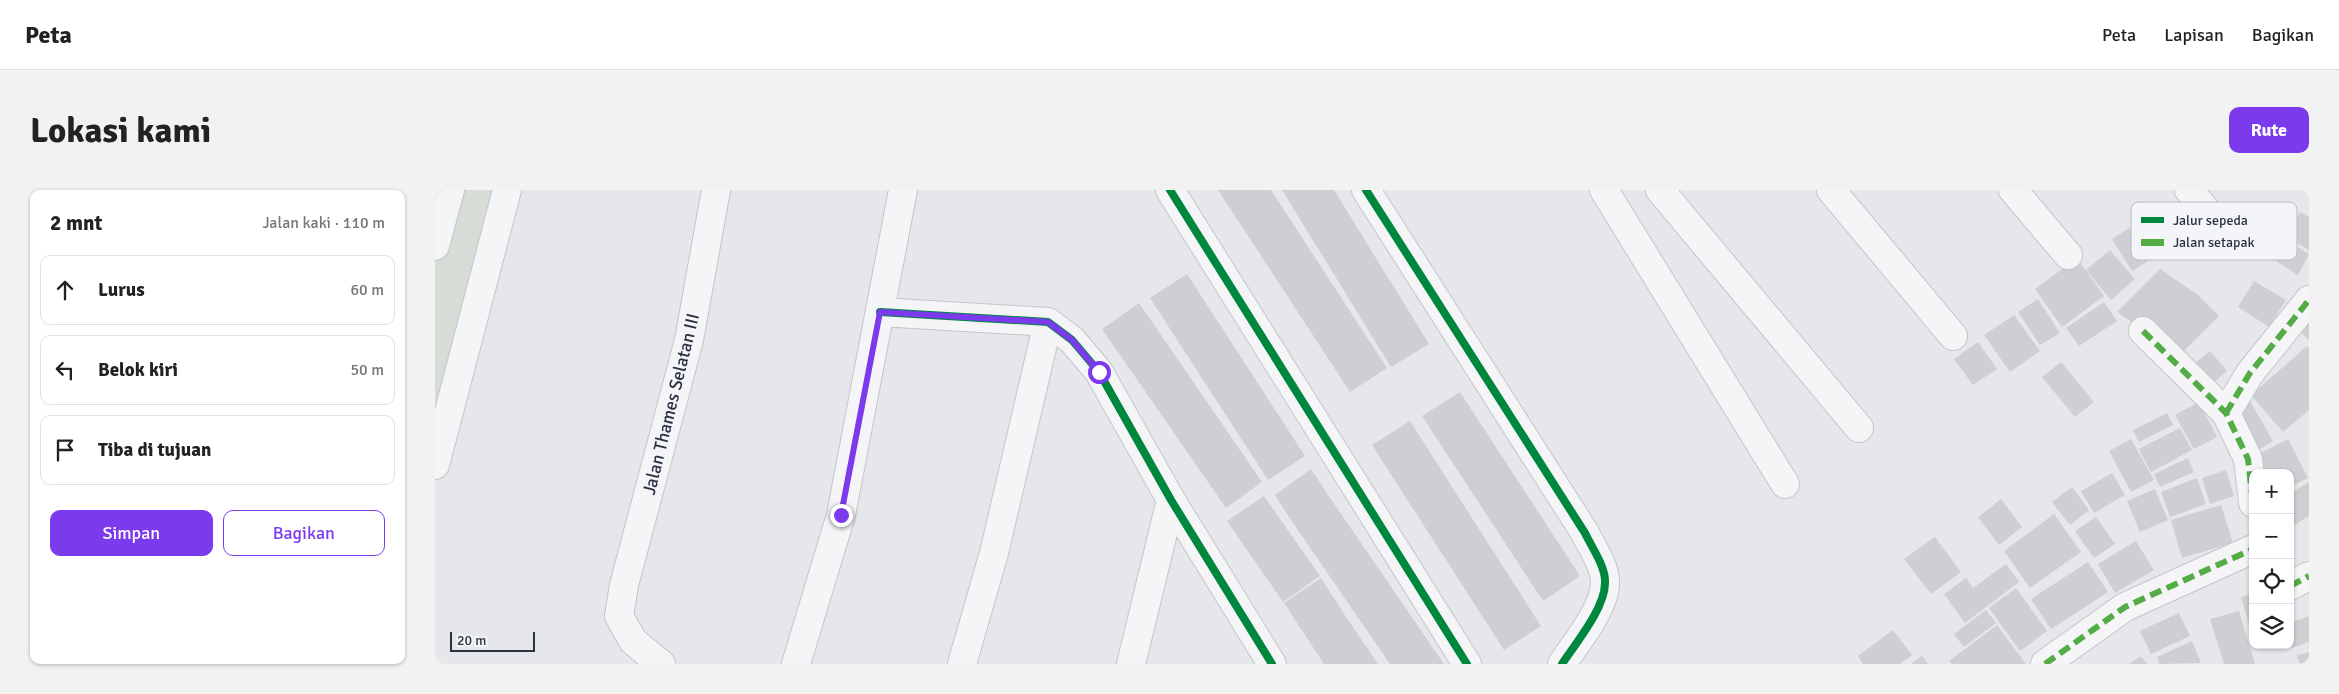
<!DOCTYPE html>
<html lang="id">
<head>
<meta charset="utf-8">
<style>
	:root { --surface:#fff; --page:#f2f2f2; --text:#222; --muted:#767676; --line:#e0e0e0; --accent:#7c3aed }
	body { margin:0; font-family:Signika,sans-serif; background:var(--page); color:var(--text) }
	.controls { position:absolute; right:15px; bottom:15px; display:grid; overflow:hidden; border-radius:10px; box-shadow:0 1px 4px #0004 }
	.controls button { width:45px; height:45px; display:grid; place-items:center; padding:0; border:0; border-bottom:1px solid var(--line); background:var(--surface); color:var(--text); font:25px sans-serif }
	.scale { position:absolute; left:15px; bottom:12px; width:85px; box-sizing:border-box; padding-left:5px; border:2px solid #2d3243; border-top:0; font-size:14px; line-height:18px; white-space:nowrap; color:#2d3243; -webkit-text-stroke:4px #f4f5f9; paint-order:stroke }
	.stop { position:absolute; width:15px; height:15px; margin:-11px; border:4px solid #7c3aed; border-radius:50%; background:#fff }
	.stop.end { background:#7c3aed; border-color:#fff; box-shadow:0 1px 5px #0008 }
	.list { margin:0; padding:0; list-style:none }
	h2 { display:flex; justify-content:space-between; align-items:center; height:65px; margin:0; padding:0 20px; font-size:21px }
	h2 small { font-size:16px; font-weight:400; color:var(--muted) }
	.list li { display:grid; grid-template-columns:32px 1fr auto; gap:15px; align-items:center; box-sizing:border-box; height:70px; margin:0 10px 10px; padding:0 10px; border:1px solid var(--line); border-radius:10px }
	.list b { display:block; font-size:19px; white-space:nowrap }
	.list em { font-size:16px; font-style:normal; color:var(--muted) }
	.actions { display:flex; gap:10px; padding:15px 20px }
	.actions a { flex:1; padding:11px 0; border:1px solid var(--accent); border-radius:10px; text-align:center; font-size:18px; color:var(--accent) }
	.actions .main { background:var(--accent); color:#fff }
	.icon { flex:none; width:28px; height:28px; fill:none; stroke:currentColor; stroke-width:2; stroke-linecap:round; stroke-linejoin:round }
	.map { position:relative; flex:none; width:1874px; height:474px; overflow:hidden; border-radius:10px }
	header { display:flex; align-items:center; gap:30px; box-sizing:border-box; height:70px; padding:0 25px; background:var(--surface); border-bottom:1px solid var(--line) }
	header strong { font-size:24px }
	nav { display:flex; gap:28px; margin-inline-start:auto; font-size:18px }
	.intro { display:flex; align-items:center; justify-content:space-between; box-sizing:border-box; height:120px; padding:0 30px }
	h1 { margin:0; font-size:35px }
	.button { padding:12px 22px; border-radius:10px; background:var(--accent); color:#fff; font-size:18px; font-weight:700 }
	main { display:flex; gap:30px; padding:0 30px }
	aside { flex:1; background:var(--surface); border-radius:10px; box-shadow:0 1px 4px #0004 }
	.map>svg:first-child { display:block }
	.green { fill:#d5ddd6 }
	.building { fill:#cecfd2 }
	.lines { fill:none; stroke-linecap:round; stroke-linejoin:round }
	.minor-casing { stroke:#c3c5c8; stroke-width:30 }
	.minor { stroke:#f5f5f7; stroke-width:28 }
	.quiet { stroke:#54ac47; stroke-width:6; stroke-dasharray:12 6; stroke-linecap:butt }
	.cycleway-casing { stroke:#f4f5f9; stroke-width:11 }
	.cycleway { stroke:#00873e; stroke-width:8 }
	.route { stroke:#7c3aed; stroke-width:6 }
	.labels { text-anchor:middle; stroke-width:4.5; stroke-linejoin:round; paint-order:stroke }
	.street-label { font-size:18px; fill:#2d3243; stroke:#f4f5f9 }
	.key { fill:#f4f5f9; stroke:#b8bac2; stroke-width:1 }
	.key-label { font-size:14px; fill:#2d3243 }
</style>
</head>
<body>
<header>
<strong>Peta</strong>
<nav><a>Peta</a><a>Lapisan</a><a>Bagikan</a></nav>
</header>
<div class="intro"><h1>Lokasi kami</h1><a class="button">Rute</a></div>
<main>
<aside>
<h2>2 mnt<small>Jalan kaki · 110 m</small></h2>
<ul class="list">
<li><svg class="icon" aria-label="ahead" viewBox="0 0 24 24"><path d="M12 20V5M6 11l6-6 6 6"/></svg><div><b>Lurus</b></div><em>60 m</em></li>
<li><svg class="icon" aria-label="left" viewBox="0 0 24 24"><path d="M17 20v-9H6M10 6l-5 5 5 5"/></svg><div><b>Belok kiri</b></div><em>50 m</em></li>
<li><svg class="icon" aria-label="arrive" viewBox="0 0 24 24"><path d="M6 21V4h12l-3 4 3 4H6"/></svg><div><b>Tiba di tujuan</b></div></li>
</ul>
<div class="actions"><a class="main">Simpan</a><a>Bagikan</a></div>
</aside>
<div class="map">
<svg width="1874" height="474" viewBox="0 0 1874 474">
	<rect width="100%" height="100%" fill="#e5e7ea"/>
	<path class="green" d="M0,0h72l-72,275z"/>
	<g class="building">
		<path d="M783,0h53l116,178 -37,24z"/>
		<path d="M847,0h52l95,154 -38,23z"/>
		<path d="M1865,22l9,5v33l-24,-14z"/>
		<path d="M1703,33l20,32 -26,16 -20,-32z"/>
		<path d="M1848,48l26,16 -11,21 -27,-17z"/>
		<path d="M1675,60l25,29 -24,21 -25,-30z"/>
		<path d="M1642,68l27,38 -42,31 -27,-38z"/>
		<path d="M1725,79l38,26 21,21 -43,43 -21,-21 -38,-26z"/>
		<path d="M752,84l118,182 -37,24 -118,-182z"/>
		<path d="M1819,91l32,19 -17,27 -31,-20z"/>
		<path d="M1603,109l22,34 -20,12 -22,-33z"/>
		<path d="M1669,112l13,19 -38,25 -13,-18z"/>
		<path d="M704,113l123,179 -36,26 -124,-179z"/>
		<path d="M1874,122v28l-14,-13z"/>
		<path d="M1579,125l26,36 -30,21 -26,-37z"/>
		<path d="M1543,152l19,27 -24,16 -19,-26z"/>
		<path d="M1872,156l2,3v61l-26,22 -32,-37z"/>
		<path d="M1775,161l17,20 -18,15 -17,-20z"/>
		<path d="M1626,172l33,40 -19,15 -33,-40z"/>
		<path d="M1025,202l120,184 -37,25 -121,-185z"/>
		<path d="M1815,211l23,40 -18,11 -23,-41z"/>
		<path d="M1764,212l18,35 -23,12 -19,-34z"/>
		<path d="M1732,223l6,12 -34,17 -6,-12z"/>
		<path d="M975,231l131,205 -37,24 -132,-205z"/>
		<path d="M1745,238l12,22 -41,22 -12,-23z"/>
		<path d="M1696,249l23,41 -23,12 -22,-41z"/>
		<path d="M1853,249l20,39 -18,9v-14h-24l-9,-18z"/>
		<path d="M1753,268l6,14 -34,15 -6,-13z"/>
		<path d="M876,279l17,26 116,169h-54l-99,-144 -16,-25z"/>
		<path d="M1791,280l8,26 -24,8 -8,-26z"/>
		<path d="M1677,283l13,22 -31,18 -13,-22z"/>
		<path d="M1762,288l9,26 -36,13 -9,-25z"/>
		<path d="M1874,292v34l-19,12v-34z"/>
		<path d="M1637,297l17,23 -19,15 -18,-23z"/>
		<path d="M1720,299l13,31 -28,12 -13,-31z"/>
		<path d="M829,306l56,80 -37,26 -56,-81z"/>
		<path d="M1566,309l21,28 -23,18 -21,-28z"/>
		<path d="M1786,315l12,38 -51,15 -11,-38z"/>
		<path d="M1619,324l27,38 -51,36 -26,-37z"/>
		<path d="M1661,327l19,27 -21,14 -19,-27z"/>
		<path d="M1500,347l26,35 -30,22 -27,-35z"/>
		<path d="M1701,351l18,29 -39,23 -17,-29z"/>
		<path d="M1653,372l20,30 -57,37 -20,-30z"/>
		<path d="M1571,374l13,18 -54,41 -21,-29 22,-16 7,10z"/>
		<path d="M886,388l25,39 32,47h-54l-40,-61z"/>
		<path d="M1581,398l31,43 -27,20 -31,-43z"/>
		<path d="M1818,403v41h-1l-11,-37z"/>
		<path d="M1551,420l10,13 -32,24 -10,-13z"/>
		<path d="M1804,421l16,53h-31l-14,-45z"/>
		<path d="M1744,423l11,23 -39,18 -11,-23z"/>
		<path d="M1874,426v26l-17,6 -2,-25z"/>
		<path d="M1562,435l29,39h-74l-3,-3z"/>
		<path d="M1458,440l19,25 -12,9h-37l-5,-8z"/>
		<path d="M1757,451l9,22 -41,1 -3,-7z"/>
		<path d="M1874,462v12h-9l-3,-9z"/>
		<path d="M1487,466l6,8h-17z"/>
		<path d="M1706,466l6,8h-18z"/>
	</g>
	<g class="lines">
		<defs>
			<g id="minor">
				<path d="M735,0l297,474"/>
				<path d="M931,0l219,343c7,15 21,34 20,50 0,25 -29,60 -43,81"/>
				<path d="M1169,0l181,294"/>
				<path d="M1225,0l199,238"/>
				<path d="M1396,0l122,146"/>
				<path d="M1578,0l55,65"/>
				<path d="M1754,0l15,18"/>
				<path d="M0,56l15,-56"/>
				<path d="M445,122l168,10 24,18 27,32 72,128 101,164"/>
				<path d="M1708,141l83,82 22,46 5,44"/>
				<path d="M1791,223l24,-40 59,-73"/>
				<path d="M0,275l72,-275"/>
				<path d="M1855,396l19,-10"/>
				<path d="M226,474l-28,-23 -14,-25 5,-31 65,-245 27,-150"/>
				<path d="M361,474l45,-149 62,-325"/>
				<path d="M527,474l32,-111 54,-231"/>
				<path d="M696,474l40,-164"/>
				<path d="M1610,474l80,-57 128,-58"/>
			</g>
		</defs>
		<use href="#minor" class="minor-casing"/>
		<use href="#minor" class="minor"/>
		<g class="quiet">
			<path d="M1708,141l83,82 22,46 5,44"/>
			<path d="M1791,223l24,-40 59,-73"/>
			<path d="M1855,396l19,-10"/>
			<path d="M1610,474l80,-57 128,-58"/>
		</g>
		<defs>
			<g id="cycleway">
				<path d="M735,0l297,474"/>
				<path d="M931,0l219,343c7,15 21,34 20,50 0,25 -29,60 -43,81"/>
				<path d="M445,122l168,10 24,18 27,32 72,128 101,164"/>
			</g>
		</defs>
		<use href="#cycleway" class="cycleway-casing"/>
		<use href="#cycleway" class="cycleway"/>
	</g>
	<g class="lines">
		<path class="route" d="M406,325l39,-203 168,10 24,18 27,32"/>
	</g>
	<g class="labels">
		<g class="street-label">
			<text transform="translate(236 214) rotate(-76)" y="6">Jalan Thames Selatan III</text>
		</g>
	</g>
	<rect x="1696" y="12" width="166" height="58" rx="8" class="key"/>
	<rect x="1706" y="27" width="23" height="6" fill="#00873e"/>
	<rect x="1706" y="49" width="23" height="7" fill="#54ac47"/>
	<g class="key-label">
		<text x="1738" y="35">Jalur sepeda</text>
		<text x="1738" y="57">Jalan setapak</text>
	</g>
</svg>
<div class="controls">
<button>+</button>
<button>−</button>
<button><svg class="icon" aria-label="locate" viewBox="0 0 24 24"><circle cx="12" cy="12" r="6"/><path d="M12 2v4M12 18v4M2 12h4M18 12h4"/></svg></button>
<button><svg class="icon" aria-label="layers" viewBox="0 0 24 24"><path d="M12 4l9 5-9 5-9-5zM3 14l9 5 9-5"/></svg></button>
</div>
<div class="scale">20 m</div>
<div class="stop" style="left:664px;top:182px"></div>
<div class="stop end" style="left:406px;top:325px"></div>
</div>
</main>
</body>
</html>
